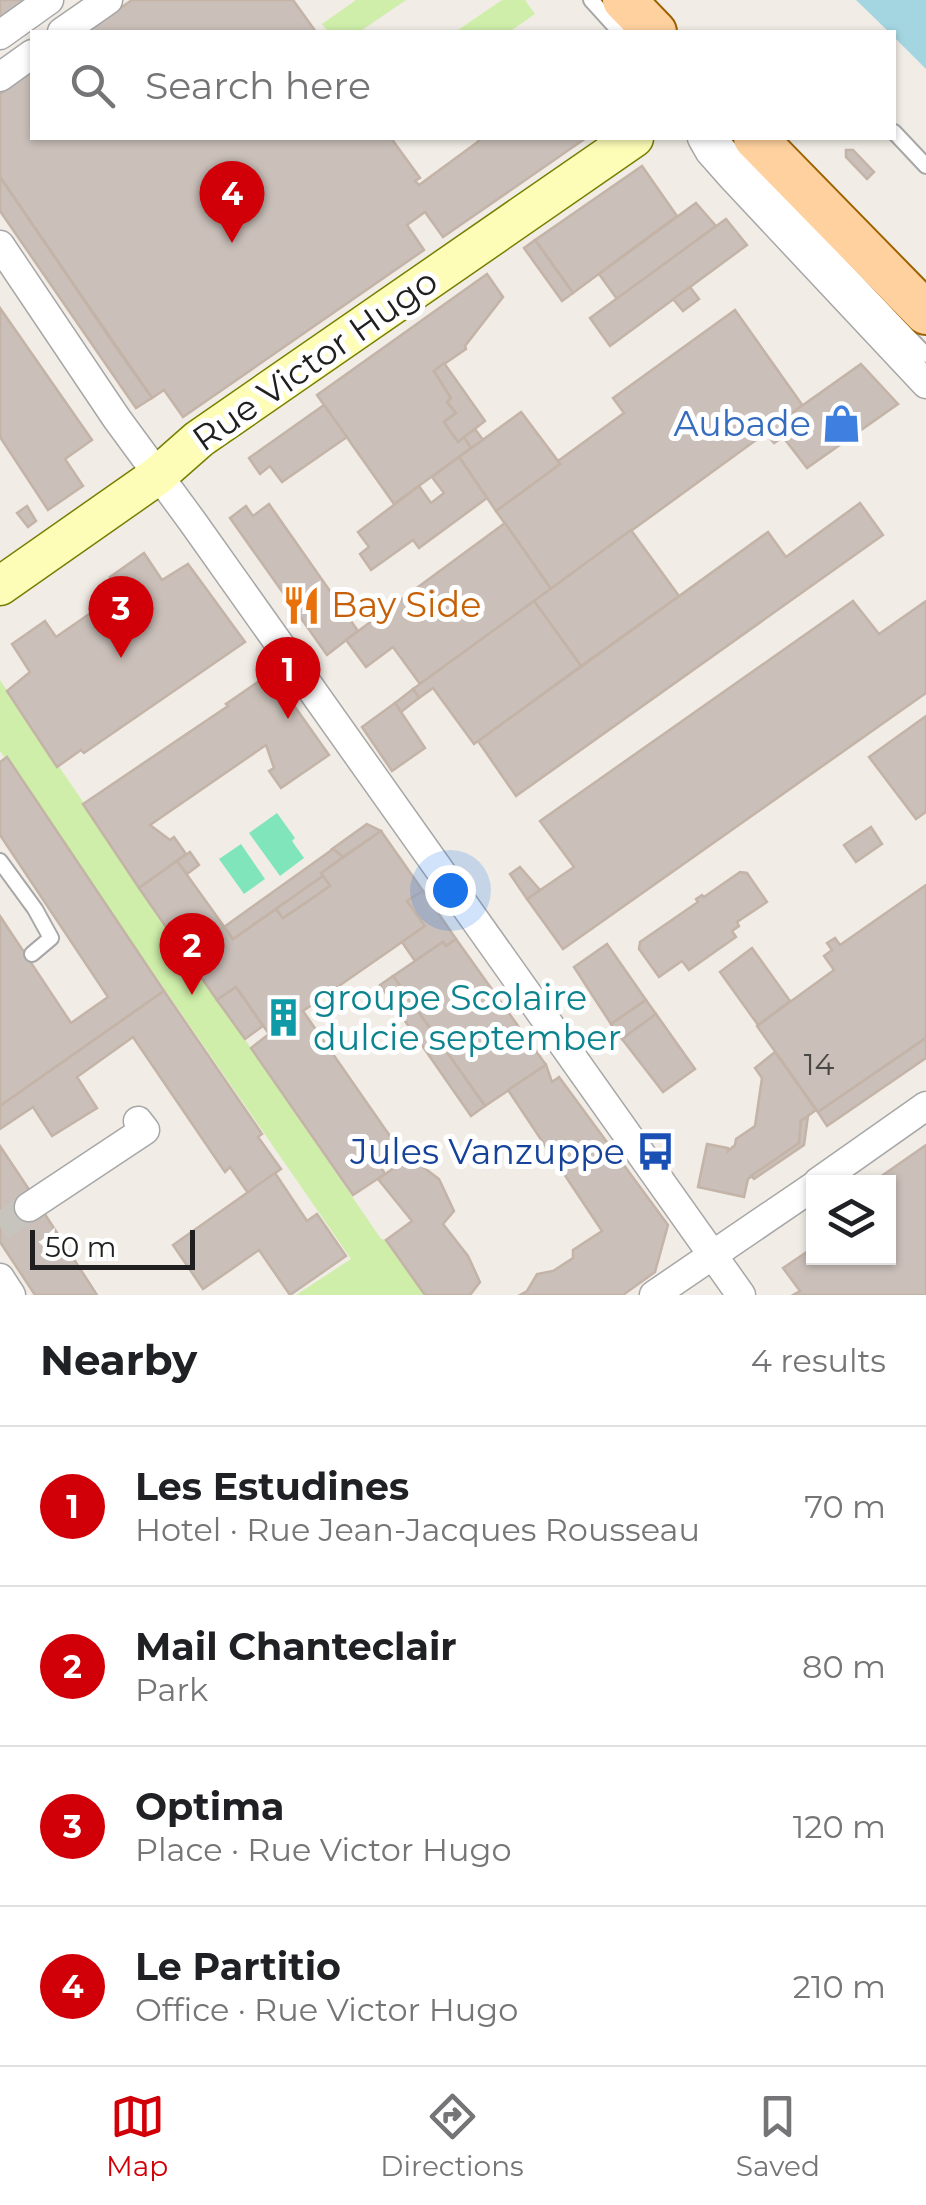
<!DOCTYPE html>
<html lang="en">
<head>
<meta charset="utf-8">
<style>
	:root { --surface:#fff; --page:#f2f2f2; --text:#202124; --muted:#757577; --line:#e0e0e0; --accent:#d10008 }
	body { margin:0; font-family:Montserrat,sans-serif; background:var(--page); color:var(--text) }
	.controls { position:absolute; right:30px; bottom:30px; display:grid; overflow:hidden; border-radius:0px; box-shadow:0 2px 8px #0004 }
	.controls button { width:90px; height:90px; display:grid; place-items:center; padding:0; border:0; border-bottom:2px solid var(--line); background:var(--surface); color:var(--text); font:50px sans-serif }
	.scale { position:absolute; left:30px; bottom:25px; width:165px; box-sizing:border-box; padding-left:10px; border:5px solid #202020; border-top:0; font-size:28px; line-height:35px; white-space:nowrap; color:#202020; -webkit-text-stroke:8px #fff; paint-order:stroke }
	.you { position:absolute; left:450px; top:890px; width:35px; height:35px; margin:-25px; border:8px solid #fff; border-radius:50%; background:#1a73e8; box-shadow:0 0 0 15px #1a73e833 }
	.badge { display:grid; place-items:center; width:65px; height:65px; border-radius:50%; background:var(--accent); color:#fff; font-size:32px; font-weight:700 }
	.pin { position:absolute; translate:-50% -82px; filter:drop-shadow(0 2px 5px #0008) }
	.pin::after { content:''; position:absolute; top:52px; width:35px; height:30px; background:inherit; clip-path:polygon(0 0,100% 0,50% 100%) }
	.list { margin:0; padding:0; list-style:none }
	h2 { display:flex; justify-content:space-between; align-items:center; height:130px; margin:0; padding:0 40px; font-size:42px }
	h2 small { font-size:32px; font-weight:400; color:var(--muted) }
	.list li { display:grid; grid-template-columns:65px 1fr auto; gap:30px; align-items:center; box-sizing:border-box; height:160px; padding:0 40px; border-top:2px solid var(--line) }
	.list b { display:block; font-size:38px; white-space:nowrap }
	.list p { margin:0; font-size:32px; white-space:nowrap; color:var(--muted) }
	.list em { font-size:32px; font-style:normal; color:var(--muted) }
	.icon { flex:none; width:55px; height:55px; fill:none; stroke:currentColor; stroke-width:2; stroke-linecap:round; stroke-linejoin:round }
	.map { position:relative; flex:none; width:926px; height:1295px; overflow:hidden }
	.search { position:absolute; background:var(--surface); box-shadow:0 2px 8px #0004; left:30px; right:30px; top:30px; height:110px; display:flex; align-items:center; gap:25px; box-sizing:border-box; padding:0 35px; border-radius:0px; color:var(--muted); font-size:38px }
	.sheet { height:770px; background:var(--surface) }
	nav { display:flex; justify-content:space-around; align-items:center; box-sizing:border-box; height:140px; border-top:2px solid var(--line); background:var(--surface); font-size:28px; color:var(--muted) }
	nav a { display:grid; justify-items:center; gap:5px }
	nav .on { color:var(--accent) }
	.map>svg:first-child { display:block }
	.grass { fill:#ceeeaa }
	.pitch { fill:#80e5ba }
	.water { fill:#a4d6e1 }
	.building { fill:#cabfb9; stroke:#c4b3a7; stroke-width:2.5 }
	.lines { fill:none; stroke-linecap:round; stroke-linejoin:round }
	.minor-tunnel { stroke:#c7c4be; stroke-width:28; stroke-dasharray:28 14; stroke-linecap:butt }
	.service-casing { stroke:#a7a7a7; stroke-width:18 }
	.minor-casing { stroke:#a7a7a7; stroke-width:31 }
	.secondary-casing { stroke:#767f00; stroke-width:41 }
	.primary-casing { stroke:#9d6300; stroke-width:46 }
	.service { stroke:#fff; stroke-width:14 }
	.minor { stroke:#fff; stroke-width:28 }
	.secondary { stroke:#fdfdb8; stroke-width:38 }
	.primary { stroke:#ffd19e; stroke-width:42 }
	.labels { text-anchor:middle; stroke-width:10; stroke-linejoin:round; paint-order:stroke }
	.number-label { font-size:30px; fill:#4a4846 }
	.street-label { font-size:35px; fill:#202020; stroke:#fff }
	.shop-label { font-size:35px; fill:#366cbe; stroke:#fff; text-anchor:end }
	.food-label { font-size:35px; fill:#c56008; stroke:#fff; text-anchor:start }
	.culture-label { font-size:35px; fill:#0d838f; stroke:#fff; text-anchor:start }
	.transit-label { font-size:35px; fill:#164399; stroke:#fff; text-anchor:end }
</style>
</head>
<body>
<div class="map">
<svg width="926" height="1295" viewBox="0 0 926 1295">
	<rect width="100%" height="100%" fill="#f1ede6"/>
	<g class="grass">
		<path d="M356,0h50l-47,32h-31l-6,-8z"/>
		<path d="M502,0h23l10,14 -26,18h-54z"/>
		<path d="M0,680l381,559 5,1 39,55h-129l55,-36 -351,-508z"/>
	</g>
	<g class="pitch">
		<path d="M277,813l18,25 -3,3 12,17 -24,18 -31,-43z"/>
		<path d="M241,844l24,35 -21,15 -25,-35z"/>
	</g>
	<path class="water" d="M856,0h70v69l-32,-32v-5h-5z"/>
	<g class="building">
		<path d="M0,0h30l-30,22z"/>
		<path d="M132,0h161l23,32h-230z"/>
		<path d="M32,71v67h359l29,40 -5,3 4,4 60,-44 -2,-3h109l-143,99 -18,-25 -18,13 17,25 -241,167 -19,-27 -12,8 -152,-221v-83z"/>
		<path d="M846,150h7l21,22 -7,7 -21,-22z"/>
		<path d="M642,166l35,50 -104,77 -38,-53z"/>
		<path d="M0,177l120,176 32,45 -16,10 -136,-197z"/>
		<path d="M696,203l20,23 -99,73 -18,-25z"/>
		<path d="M726,219l21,26 -137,101 -20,-28z"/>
		<path d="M535,240l38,53 -11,8 -38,-53z"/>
		<path d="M487,274l16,23 -38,49 1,3 -32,22 17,27 -4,4 9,11 -12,9 14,20 6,-5 7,11 -77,56 -77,-109z"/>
		<path d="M690,287l9,12 -16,12 -10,-12z"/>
		<path d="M0,308l92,132 -27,19 18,27 -35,24 -48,-73z"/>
		<path d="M735,310l68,96 -252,183 -55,-78 64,-47 -39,-52 37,49 66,-48 -11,-15z"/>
		<path d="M444,363l41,58 -27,21 -14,-20 12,-9 -9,-11 4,-4 -17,-27z"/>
		<path d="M861,364l37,40 -91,64 -24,-31 -9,6 -9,-11z"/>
		<path d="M324,405l23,32 -65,45 -12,-16 -10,8 -11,-16z"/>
		<path d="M521,412l39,52 -64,47 -37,-54z"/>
		<path d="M475,429l8,11 -12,8 -7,-11z"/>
		<path d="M459,457l28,41 -68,50 -6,-8 -42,30 -11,-16 9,-7 -11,-15 61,-46 12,17 13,-10 -12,-16z"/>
		<path d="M860,503l23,32 -367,261 -38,-55 290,-209 18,25z"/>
		<path d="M269,504l89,127 -31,24 -97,-137 16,-12 7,10z"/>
		<path d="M27,506l9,15 -8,6 -11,-14z"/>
		<path d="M505,523l46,66 -131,95 -27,-37 -27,20 -20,-27z"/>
		<path d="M631,530l48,66 -98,70 -47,-65z"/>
		<path d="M144,553l18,27 26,-16 57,78 -161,111 -3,-3 -24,17 -50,-76 23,-19 -18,-28 33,-23 11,16 65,-45 -11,-15z"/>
		<path d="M534,601l47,65 -107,78 -41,-56 -14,10 -6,-9z"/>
		<path d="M853,601l26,33 47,-33v92l-363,256 -36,-50 47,-32 -34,-46z"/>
		<path d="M271,673l58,82 -48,33 -12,-17 5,-3 -8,-23 -116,80 20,15 4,-3 12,17 -47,34 -56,-84 145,-98 -2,-2z"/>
		<path d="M413,689l6,9 -18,14 -6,-9z"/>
		<path d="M395,703l30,45 -33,23 -30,-44z"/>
		<path d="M926,716v96l-10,7 -47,-62z"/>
		<path d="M7,757l157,234 -164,115v-190l71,107 37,-26 -108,-162v-73z"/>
		<path d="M367,824l14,7 -38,26 -11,-8z"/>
		<path d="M871,827l11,17 -26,18 -12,-17z"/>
		<path d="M381,831l42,60 -16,10 18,25 -122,85 98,141 -21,14 5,8 -32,21 -102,-147 18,-14 -33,-47 -19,13 -78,-112 38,-27 56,78 43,-30 7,9 47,-32 -9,-13z"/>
		<path d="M333,849l10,8 -22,16 2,3 -90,63 -9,-12z"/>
		<path d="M190,852l9,13 -12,9 -10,-13z"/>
		<path d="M520,867l20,23 -13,9 -17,-25z"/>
		<path d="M740,872l7,1 20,29 -30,20 2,4 -7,5 4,6 -47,33 -7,-9 -23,16 -20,-28 1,-7 58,-40 -2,-3 6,-4 2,2z"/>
		<path d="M323,876l7,10 -47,32 -7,-9z"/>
		<path d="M926,885v153l-108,74 -61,-86 77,-56 -10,-14 8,-6 -5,-7 8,-5 5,7z"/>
		<path d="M423,891l33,48 -10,7 -3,-4 -28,19 -13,-19 23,-16 -18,-25z"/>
		<path d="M456,939l90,126 -61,41 -92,-130 50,-34 3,4z"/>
		<path d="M607,944l39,56 -35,24 -37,-57z"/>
		<path d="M752,948l38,53 -32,24 -38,-53z"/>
		<path d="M393,976l92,130 -14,10 -91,-131z"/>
		<path d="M236,987l27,39 -18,13 -28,-39z"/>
		<path d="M164,991l98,143 -4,3 23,32 -33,24 -18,-26 -5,5 -92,-135 -56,40 20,31 -45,28 -19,-29 -33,22v-23z"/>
		<path d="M646,1000l10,14 -34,25 -11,-15z"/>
		<path d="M656,1014l39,55 -32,23 -41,-53z"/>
		<path d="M926,1038v20l-99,68 -9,-14z"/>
		<path d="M775,1052l41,58 -15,11 -2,22 -51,36 -4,18 -46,-10 9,-43 21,4v3l7,-6 1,-6 19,-13 7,-48 -7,-10z"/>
		<path d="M546,1065l6,17 7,-5 109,148 -13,47 -32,23h-103l7,-4 10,-17 16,-3 20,-13v-8l29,-19 -94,-141z"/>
		<path d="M808,1116l-4,29 -50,34 -3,-3 48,-33 2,-22z"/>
		<path d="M926,1145v150h-133l7,-4 -17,-23 31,-21v11h74v-76h-15z"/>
		<path d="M0,1146l30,45 67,104h-62l-35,-53z"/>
		<path d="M410,1157l29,22 15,32 -11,13 25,32 12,26 -10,13h-45l-39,-55 26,-19 -34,-42z"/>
		<path d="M275,1173l32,48 10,-7 29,42 -56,39 -31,-45 -56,39 -30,-44z"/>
	</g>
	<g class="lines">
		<path class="minor-tunnel" d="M0,1227l29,-20"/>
		<defs>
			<g id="service">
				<path d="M591,0l29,32"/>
				<path d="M894,132l32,34"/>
				<path d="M720,138l206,217"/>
				<path d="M0,861l35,48 16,29 -19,16"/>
			</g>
			<g id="minor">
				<path d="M62,32l46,-32"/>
				<path d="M0,35l49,-35"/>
				<path d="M0,77l32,-23"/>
				<path d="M702,138l8,14 23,26 193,206"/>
				<path d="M0,245l117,174 75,102 549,774"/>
				<path d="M818,1182l108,-76"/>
				<path d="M29,1207l116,-77 -7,-9"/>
				<path d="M0,1278l11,17"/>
				<path d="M654,1295l160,-109"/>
			</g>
			<path id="secondary" d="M0,586l157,-110 42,-37 435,-301"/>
			<g id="primary">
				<path d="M624,0l31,32"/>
				<path d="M755,138l171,175"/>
			</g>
		</defs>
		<use href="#service" class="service-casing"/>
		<use href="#minor" class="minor-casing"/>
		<use href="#secondary" class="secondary-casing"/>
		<use href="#primary" class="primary-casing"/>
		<use href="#service" class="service"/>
		<use href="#minor" class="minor"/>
		<use href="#secondary" class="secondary"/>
		<use href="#primary" class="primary"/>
	</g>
	<defs>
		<symbol id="shop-bare" viewBox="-9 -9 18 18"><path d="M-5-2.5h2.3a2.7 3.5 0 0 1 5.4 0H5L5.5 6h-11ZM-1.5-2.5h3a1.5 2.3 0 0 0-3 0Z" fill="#3f7fe0" stroke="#fff" stroke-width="2.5" paint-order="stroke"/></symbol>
		<symbol id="restaurant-bare" viewBox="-9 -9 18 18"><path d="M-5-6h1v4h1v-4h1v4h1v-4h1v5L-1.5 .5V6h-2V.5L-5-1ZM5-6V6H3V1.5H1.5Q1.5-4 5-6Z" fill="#e8710a" stroke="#fff" stroke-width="2.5" paint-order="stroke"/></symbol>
		<symbol id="building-bare" viewBox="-9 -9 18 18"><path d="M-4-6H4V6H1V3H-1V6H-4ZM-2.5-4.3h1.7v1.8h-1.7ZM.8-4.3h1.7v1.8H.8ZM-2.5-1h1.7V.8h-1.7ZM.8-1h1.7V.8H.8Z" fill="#0f9aa8" stroke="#fff" stroke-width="2.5" paint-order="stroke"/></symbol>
		<symbol id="bus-bare" viewBox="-9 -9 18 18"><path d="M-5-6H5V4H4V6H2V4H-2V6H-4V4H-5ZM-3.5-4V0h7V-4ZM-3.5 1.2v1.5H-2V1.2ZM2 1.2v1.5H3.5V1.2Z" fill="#1a4fb4" stroke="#fff" stroke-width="2.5" paint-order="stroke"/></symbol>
	</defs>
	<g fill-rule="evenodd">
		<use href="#shop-bare" x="814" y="396" width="55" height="55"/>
		<use href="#restaurant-bare" x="274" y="578" width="55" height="55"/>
		<use href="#building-bare" x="256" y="990" width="55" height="55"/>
		<use href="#bus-bare" x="628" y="1124" width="55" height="55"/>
	</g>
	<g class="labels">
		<g class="number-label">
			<text x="819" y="1075">14</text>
		</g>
		<g class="street-label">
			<text transform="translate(315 360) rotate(-35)" y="12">Rue Victor Hugo</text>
		</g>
		<g class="shop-label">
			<text x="811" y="436">Aubade</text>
		</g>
		<g class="food-label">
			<text x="331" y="617">Bay Side</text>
		</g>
		<g class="culture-label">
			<text x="313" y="1010">groupe Scolaire<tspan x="313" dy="40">dulcie september</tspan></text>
		</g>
		<g class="transit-label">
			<text x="625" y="1164">Jules Vanzuppe</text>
		</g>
	</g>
</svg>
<div class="controls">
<button><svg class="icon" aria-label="layers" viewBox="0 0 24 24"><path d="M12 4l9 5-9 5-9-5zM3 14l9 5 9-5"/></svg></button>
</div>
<div class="scale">50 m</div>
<div class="you"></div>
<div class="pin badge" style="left:288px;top:719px">1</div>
<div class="pin badge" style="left:192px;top:995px">2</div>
<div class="pin badge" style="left:121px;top:658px">3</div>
<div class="pin badge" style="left:232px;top:243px">4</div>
<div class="search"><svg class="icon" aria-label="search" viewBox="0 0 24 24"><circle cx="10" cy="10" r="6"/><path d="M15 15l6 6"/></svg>Search here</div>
</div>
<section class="sheet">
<h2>Nearby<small>4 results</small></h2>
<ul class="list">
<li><span class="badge">1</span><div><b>Les Estudines</b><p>Hotel · Rue Jean-Jacques Rousseau</p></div><em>70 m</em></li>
<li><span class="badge">2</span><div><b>Mail Chanteclair</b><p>Park</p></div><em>80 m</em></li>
<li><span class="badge">3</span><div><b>Optima</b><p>Place · Rue Victor Hugo</p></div><em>120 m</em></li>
<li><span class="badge">4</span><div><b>Le Partitio</b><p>Office · Rue Victor Hugo</p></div><em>210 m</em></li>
</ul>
</section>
<nav>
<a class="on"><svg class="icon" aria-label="map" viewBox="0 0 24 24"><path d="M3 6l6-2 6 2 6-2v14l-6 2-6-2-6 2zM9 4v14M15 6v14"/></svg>Map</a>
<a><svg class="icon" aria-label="directions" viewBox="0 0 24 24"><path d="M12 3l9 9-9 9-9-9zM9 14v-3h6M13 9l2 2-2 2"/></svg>Directions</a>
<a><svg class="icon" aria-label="saved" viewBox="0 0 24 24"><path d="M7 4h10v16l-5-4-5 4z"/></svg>Saved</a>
</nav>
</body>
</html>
